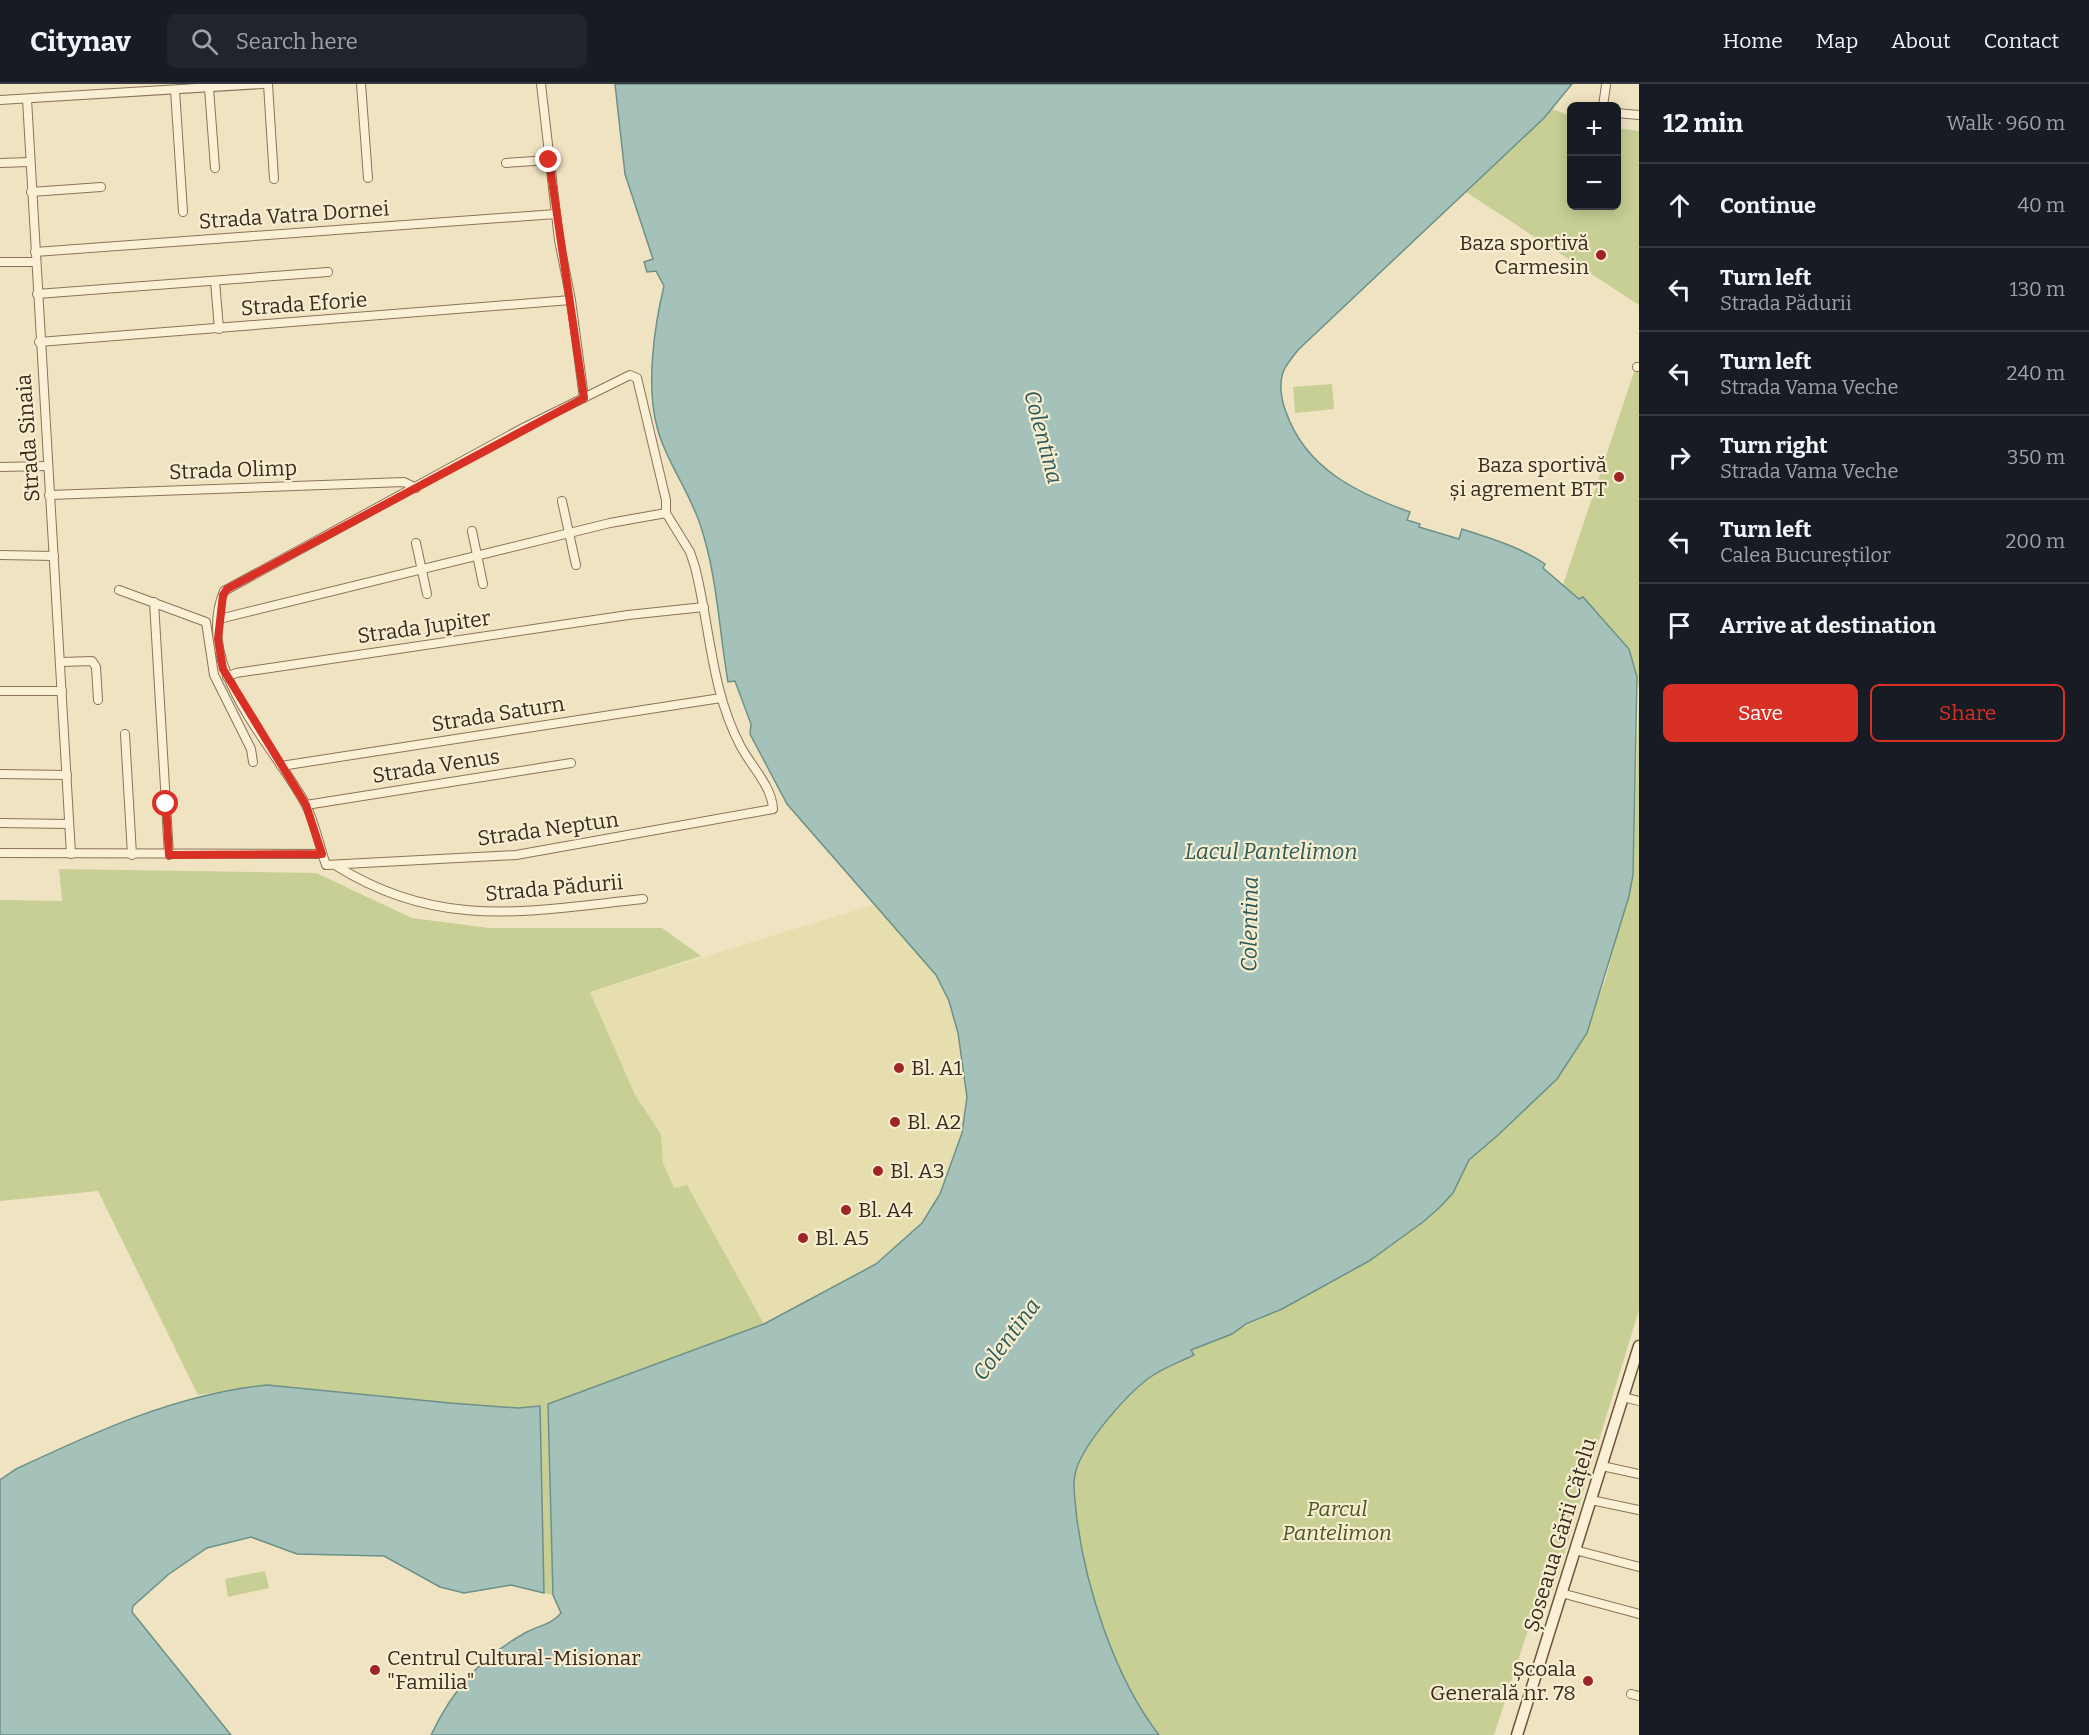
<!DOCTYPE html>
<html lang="en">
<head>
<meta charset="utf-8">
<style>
	:root { --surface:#171b24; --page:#20242c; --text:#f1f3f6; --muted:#9ea1a6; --line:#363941; --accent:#d93025 }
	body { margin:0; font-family:Bitter,serif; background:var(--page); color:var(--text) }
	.controls { position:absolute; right:18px; top:18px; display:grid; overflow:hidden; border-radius:9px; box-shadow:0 3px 15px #0003 }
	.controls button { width:54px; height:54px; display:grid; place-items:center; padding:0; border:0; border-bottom:2px solid var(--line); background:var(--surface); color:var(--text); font:30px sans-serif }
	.stop { position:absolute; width:18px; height:18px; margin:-14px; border:4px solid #d93025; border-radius:50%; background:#fff }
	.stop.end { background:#d93025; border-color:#fff; box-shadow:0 2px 6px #0008 }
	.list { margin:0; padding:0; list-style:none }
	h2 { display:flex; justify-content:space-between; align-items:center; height:78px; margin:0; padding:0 24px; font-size:26px }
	h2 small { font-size:20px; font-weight:400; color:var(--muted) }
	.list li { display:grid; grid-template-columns:39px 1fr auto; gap:18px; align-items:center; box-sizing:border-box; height:84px; padding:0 24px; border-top:2px solid var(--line) }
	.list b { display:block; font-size:22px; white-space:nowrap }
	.list p { margin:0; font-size:20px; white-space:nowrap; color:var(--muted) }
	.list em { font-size:20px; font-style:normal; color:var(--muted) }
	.actions { display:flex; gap:12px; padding:18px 24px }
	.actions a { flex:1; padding:14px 0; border:2px solid var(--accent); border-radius:9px; text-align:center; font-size:21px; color:var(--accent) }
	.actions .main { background:var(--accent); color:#fff }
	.icon { flex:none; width:33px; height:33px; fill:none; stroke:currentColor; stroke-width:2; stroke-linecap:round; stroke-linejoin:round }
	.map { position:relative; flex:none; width:1639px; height:1651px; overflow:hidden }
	header { display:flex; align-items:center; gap:36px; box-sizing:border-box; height:84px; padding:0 30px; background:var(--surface); border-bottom:2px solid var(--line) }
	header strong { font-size:28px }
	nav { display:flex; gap:33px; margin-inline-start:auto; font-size:21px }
	.search { width:420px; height:54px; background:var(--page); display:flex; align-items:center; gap:15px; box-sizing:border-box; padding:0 21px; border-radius:9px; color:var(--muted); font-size:22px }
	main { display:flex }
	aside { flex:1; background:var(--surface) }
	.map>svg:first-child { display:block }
	.farmland { fill:#e6deae }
	.green { fill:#c7cf95 }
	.water { fill:#a4c2ba; stroke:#6b9188; stroke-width:1.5 }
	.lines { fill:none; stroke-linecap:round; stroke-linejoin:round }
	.street-casing { stroke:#8b7358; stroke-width:10 }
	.secondary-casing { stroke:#6c543b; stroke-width:13 }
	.street { stroke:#faf0d5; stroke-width:8 }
	.secondary { stroke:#faf0d5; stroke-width:10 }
	.route { stroke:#d93025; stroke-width:8 }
	.poi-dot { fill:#9d2525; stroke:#f7edd1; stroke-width:2 }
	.labels { text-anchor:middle; stroke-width:4.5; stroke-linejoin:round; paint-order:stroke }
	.street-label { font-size:21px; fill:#3a2b1d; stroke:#f7edd1 }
	.poi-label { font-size:21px; fill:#3a2b1d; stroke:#f7edd1; text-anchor:start }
	.park-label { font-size:21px; font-style:italic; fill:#495722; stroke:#f7edd1 }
	.water-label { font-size:22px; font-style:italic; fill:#2b5a58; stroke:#f7edd1 }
</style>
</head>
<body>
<header>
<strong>Citynav</strong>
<div class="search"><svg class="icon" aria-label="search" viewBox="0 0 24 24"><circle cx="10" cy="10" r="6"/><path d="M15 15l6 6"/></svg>Search here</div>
<nav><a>Home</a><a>Map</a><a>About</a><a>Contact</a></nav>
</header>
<main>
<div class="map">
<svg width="1639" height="1651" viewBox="0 0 1639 1651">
	<rect width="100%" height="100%" fill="#f0e3c1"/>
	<path class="farmland" d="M876,820l60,71 13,26 13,54 5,42 -5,36 -29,75 -27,31 -30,25 -24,15 -88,45 -77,-139 -13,3 -11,-25 -2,-29 -26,-39 -45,-103z"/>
	<g class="green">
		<path d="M1552,25l19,7 1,90h44l1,-78 22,3v174l-173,-113z"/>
		<path d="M1635,285l4,1v318c-7,-53 -39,-70 -76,-103z"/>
		<path d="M1332,300l2,25 -39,4 -2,-26z"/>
		<path d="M1639,613v613l-86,280 -11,-3 -48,148h-335c-45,-58 -75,-152 -83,-224 -1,-13 -4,-28 0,-41 8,-28 50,-74 73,-92 13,-10 31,-15 45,-22l-3,-6 72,-32 190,-125 16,-33 29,-24 99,-134 9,-24 27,-103z"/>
		<path d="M59,785l257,4 96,45 77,10h173l39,28 -111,36 45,103 26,39 2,29 11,25 13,-3 77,139 -216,80 5,191 -9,-2 -4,-187 -22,2 -68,-5 -183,-18 -69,10 -100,-204 -98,10v-301l62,1z"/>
		<path d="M265,1487l4,17 -41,9 -3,-18z"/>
	</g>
	<g class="water">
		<path d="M615,0h957l-28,34 -245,231c-5,6 -10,12 -14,19 -7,13 -4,31 1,44 20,57 71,81 124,100l-3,8 13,4 -1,3 40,12 3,-10c28,9 58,18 83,35l-2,4 36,31 4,-2 46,52 8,28 -4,198 -4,21 -42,137 -30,46 -60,57 -28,24 -16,33 -13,14 -17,15 -54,39 -87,48 -36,15 -14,10 -41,16 3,5c-14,7 -32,13 -45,23 -23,17 -64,64 -73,92 -4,13 -1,27 0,41 8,72 38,166 83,224h-728c22,-46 48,-76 94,-102 12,-7 28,-9 36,-20l-8,-18 -5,-191 216,-80 112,-60 46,-41 18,-29 22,-61 5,-36 -9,-64 -9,-32 -13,-26 -149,-171 -37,-70 1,-10 -16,-43 -7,1c-9,-52 -11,-108 -28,-158 -11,-33 -34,-63 -43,-97 -11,-41 -3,-100 7,-141l-8,-15 -9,1 -3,-10 9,-3 -28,-85z"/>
		<path d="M267,1301l183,18 68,5 22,-2 4,187 -33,-8 -47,8 -24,-6 -56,-31 -87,-2 -46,-17 -44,11 -38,26 -36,32 -1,6 99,123h-231v-255l16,-11c81,-38 161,-75 251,-84z"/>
	</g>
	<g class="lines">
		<defs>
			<g id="street">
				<path d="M268,0l6,95"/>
				<path d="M361,0l7,94"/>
				<path d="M541,0l18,156 12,60 13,98"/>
				<path d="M209,4l6,80"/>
				<path d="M175,6l8,122"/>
				<path d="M27,15l44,755"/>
				<path d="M0,16l262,-16"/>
				<path d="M1603,22l3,-21"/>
				<path d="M1616,29l23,2"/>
				<path d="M0,79l30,-1"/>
				<path d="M506,79l43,-3"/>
				<path d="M31,108l70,-5"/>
				<path d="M35,168l521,-38"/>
				<path d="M0,178h35"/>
				<path d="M215,197l4,48"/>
				<path d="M37,210l291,-22"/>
				<path d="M39,258l532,-42"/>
				<path d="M1637,283h2"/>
				<path d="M630,291l7,3 29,122v13l24,39 5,15c15,59 16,123 45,178 10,20 32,41 33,64l-257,46 -190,10c-7,-20 -11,-43 -21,-62 -34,-61 -112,-137 -81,-212l301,-164z"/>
				<path d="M0,383l47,-1"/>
				<path d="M49,411l355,-13 12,6"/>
				<path d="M562,417l14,64"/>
				<path d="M472,447l11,53"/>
				<path d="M416,459l11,51"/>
				<path d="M0,471l54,1"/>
				<path d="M119,506l87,32 8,53 37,74 2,13"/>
				<path d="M154,518l15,253"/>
				<path d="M219,535l391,-96 56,-10"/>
				<path d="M61,578l31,-1 4,6 2,33"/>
				<path d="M227,593l9,-4 392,-58 76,-8"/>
				<path d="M0,607h62"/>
				<path d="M125,650l7,121"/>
				<path d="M281,682l440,-68"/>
				<path d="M0,690l67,1"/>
				<path d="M306,721l265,-42"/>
				<path d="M0,739l69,1"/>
				<path d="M0,769l322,1"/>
				<path d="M335,781c104,66 193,46 308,34"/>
				<path d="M1623,1313l16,4"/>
				<path d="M1602,1382l37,8"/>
				<path d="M1591,1416l48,10"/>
				<path d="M1575,1466l64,17"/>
				<path d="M1561,1509l78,21"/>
				<path d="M1631,1610l8,2"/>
			</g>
			<path id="secondary" d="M1517,1651l122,-389"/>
		</defs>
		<use href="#street" class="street-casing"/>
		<use href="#secondary" class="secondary-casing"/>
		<use href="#street" class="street"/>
		<use href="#secondary" class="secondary"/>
	</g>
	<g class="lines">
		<path class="route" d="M166,720l3,51 153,-1 -16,-49 -83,-136 -5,-30 5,-44 4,-6 357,-191 -35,-238"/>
	</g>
	<g class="poi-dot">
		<circle cx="1601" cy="171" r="6"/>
		<circle cx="1619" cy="393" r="6"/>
		<circle cx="899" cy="984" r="6"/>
		<circle cx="895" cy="1038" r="6"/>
		<circle cx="878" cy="1087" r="6"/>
		<circle cx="846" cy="1126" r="6"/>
		<circle cx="803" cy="1154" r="6"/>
		<circle cx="375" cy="1586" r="6"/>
		<circle cx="1588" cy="1597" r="6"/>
	</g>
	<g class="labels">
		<g class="street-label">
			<text transform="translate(294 131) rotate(-4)" y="7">Strada Vatra Dornei</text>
			<text transform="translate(304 220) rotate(-4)" y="7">Strada Eforie</text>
			<text transform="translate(28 354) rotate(-94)" y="7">Strada Sinaia</text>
			<text transform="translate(233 386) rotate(-2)" y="7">Strada Olimp</text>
			<text transform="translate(424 543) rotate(-8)" y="7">Strada Jupiter</text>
			<text transform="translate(498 630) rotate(-9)" y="7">Strada Saturn</text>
			<text transform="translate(436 682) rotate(-9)" y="7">Strada Venus</text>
			<text transform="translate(548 745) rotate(-8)" y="7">Strada Neptun</text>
			<text transform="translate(554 804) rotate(-5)" y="7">Strada Pădurii</text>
			<text transform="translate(1560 1451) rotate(-73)" y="7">Șoseaua Gării Cățelu</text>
		</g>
		<g class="poi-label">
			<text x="1589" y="166" text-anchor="end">Baza sportivă<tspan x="1589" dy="24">Carmesin</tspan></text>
			<text x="1607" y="388" text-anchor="end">Baza sportivă<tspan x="1607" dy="24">și agrement BTT</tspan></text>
			<text x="911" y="991">Bl. A1</text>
			<text x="907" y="1045">Bl. A2</text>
			<text x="890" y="1094">Bl. A3</text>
			<text x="858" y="1133">Bl. A4</text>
			<text x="815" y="1161">Bl. A5</text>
			<text x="387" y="1581">Centrul Cultural-Misionar<tspan x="387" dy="24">"Familia"</tspan></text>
			<text x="1576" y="1592" text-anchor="end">Școala<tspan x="1576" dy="24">Generală nr. 78</tspan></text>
		</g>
		<g class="park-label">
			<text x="1337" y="1432">Parcul<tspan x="1337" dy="24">Pantelimon</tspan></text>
		</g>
		<g class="water-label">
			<text transform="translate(1044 353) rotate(75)" y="8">Colentina</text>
			<text x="1271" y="775">Lacul Pantelimon</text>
			<text transform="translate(1249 840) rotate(-89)" y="8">Colentina</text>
			<text transform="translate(1006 1255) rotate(-53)" y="8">Colentina</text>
		</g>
	</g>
</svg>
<div class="controls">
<button>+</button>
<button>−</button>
</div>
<div class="stop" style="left:166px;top:720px"></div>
<div class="stop end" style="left:549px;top:76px"></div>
</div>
<aside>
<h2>12 min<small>Walk · 960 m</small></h2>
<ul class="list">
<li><svg class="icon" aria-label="ahead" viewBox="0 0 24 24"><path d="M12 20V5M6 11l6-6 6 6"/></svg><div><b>Continue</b></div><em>40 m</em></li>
<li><svg class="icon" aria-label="left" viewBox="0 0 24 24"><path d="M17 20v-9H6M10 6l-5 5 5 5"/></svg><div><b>Turn left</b><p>Strada Pădurii</p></div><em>130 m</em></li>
<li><svg class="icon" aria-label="left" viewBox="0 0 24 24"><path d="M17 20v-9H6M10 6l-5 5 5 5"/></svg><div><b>Turn left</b><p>Strada Vama Veche</p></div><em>240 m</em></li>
<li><svg class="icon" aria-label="right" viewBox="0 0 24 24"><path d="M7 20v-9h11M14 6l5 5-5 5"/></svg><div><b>Turn right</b><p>Strada Vama Veche</p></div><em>350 m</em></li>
<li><svg class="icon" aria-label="left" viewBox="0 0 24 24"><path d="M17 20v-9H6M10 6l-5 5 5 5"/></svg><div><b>Turn left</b><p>Calea Bucureștilor</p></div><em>200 m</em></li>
<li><svg class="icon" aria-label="arrive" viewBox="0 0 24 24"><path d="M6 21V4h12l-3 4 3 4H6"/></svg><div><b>Arrive at destination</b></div></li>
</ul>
<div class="actions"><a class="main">Save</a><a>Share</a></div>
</aside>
</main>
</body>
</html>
